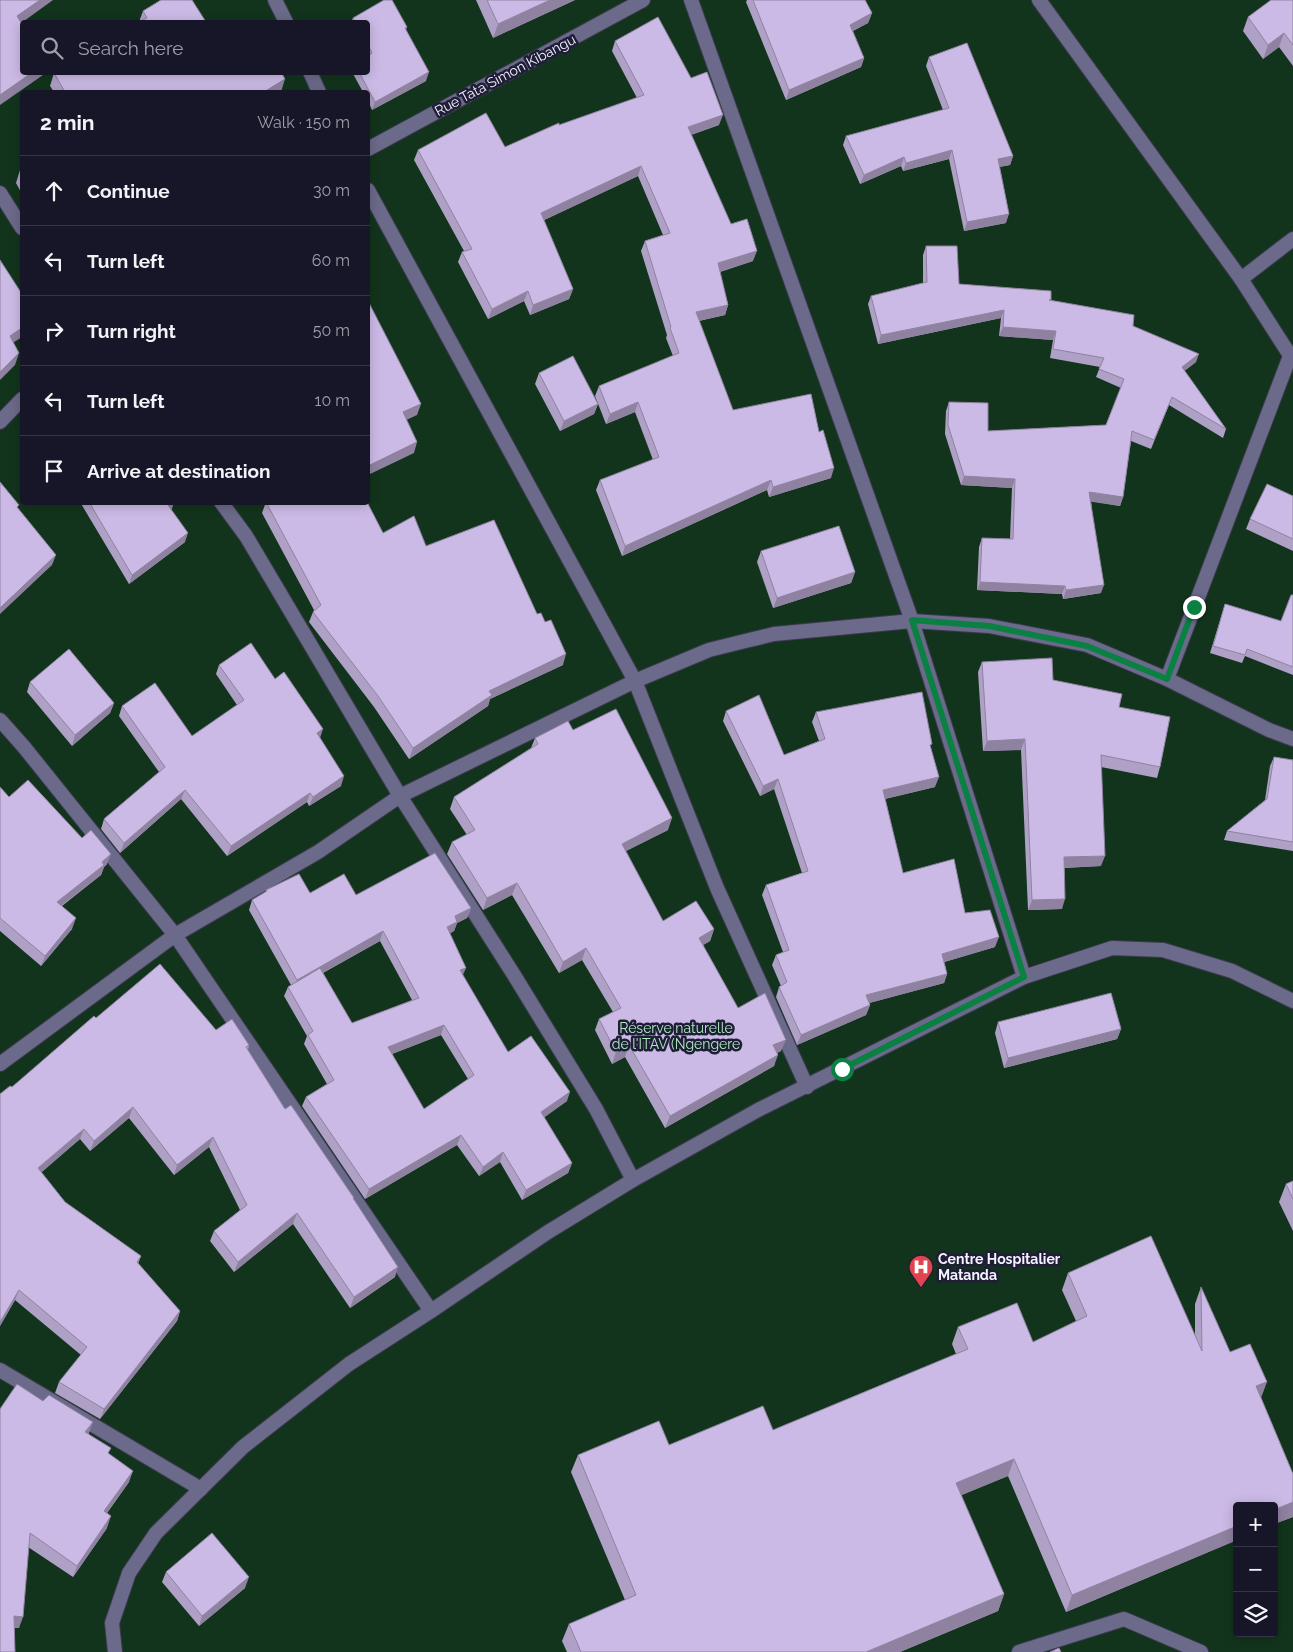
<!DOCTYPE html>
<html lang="en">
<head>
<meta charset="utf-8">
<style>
	:root { --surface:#171629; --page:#242335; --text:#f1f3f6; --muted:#9e9fa8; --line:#363546 }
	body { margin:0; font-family:Raleway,sans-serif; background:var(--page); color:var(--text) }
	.controls { position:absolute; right:15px; bottom:15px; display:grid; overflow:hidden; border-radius:5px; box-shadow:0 2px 12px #0003 }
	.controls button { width:45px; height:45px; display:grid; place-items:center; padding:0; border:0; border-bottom:1px solid var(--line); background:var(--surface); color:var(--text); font:25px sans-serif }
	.stop { position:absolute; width:15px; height:15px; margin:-11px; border:4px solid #0b8043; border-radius:50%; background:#fff }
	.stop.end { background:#0b8043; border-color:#fff; box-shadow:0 1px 5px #0008 }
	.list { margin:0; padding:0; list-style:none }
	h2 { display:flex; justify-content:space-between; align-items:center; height:65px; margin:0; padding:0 20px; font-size:21px }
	h2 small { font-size:16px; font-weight:400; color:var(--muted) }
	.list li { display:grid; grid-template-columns:32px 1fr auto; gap:15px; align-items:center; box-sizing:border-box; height:70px; padding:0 20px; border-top:1px solid var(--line) }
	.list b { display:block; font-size:19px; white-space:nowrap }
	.list em { font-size:16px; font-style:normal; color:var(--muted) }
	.icon { flex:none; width:28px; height:28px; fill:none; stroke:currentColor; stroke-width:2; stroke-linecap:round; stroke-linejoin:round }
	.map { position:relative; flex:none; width:1293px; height:1652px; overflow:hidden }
	.search { position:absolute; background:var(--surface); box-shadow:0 2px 12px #0003; left:20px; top:20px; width:350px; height:55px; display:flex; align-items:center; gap:12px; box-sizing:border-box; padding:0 18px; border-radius:5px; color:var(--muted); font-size:19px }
	.panel { position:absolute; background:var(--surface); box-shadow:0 2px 12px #0003; left:20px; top:90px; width:350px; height:415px; border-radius:5px }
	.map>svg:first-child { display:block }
	.green { fill:#12341c; fill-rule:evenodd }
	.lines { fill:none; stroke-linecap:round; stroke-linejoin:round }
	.service-casing { stroke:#3d3a4f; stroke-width:16 }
	.minor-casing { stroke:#3d3a4f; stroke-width:16 }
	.tertiary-casing { stroke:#3d3a4f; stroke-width:16 }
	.service { stroke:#6b6a8a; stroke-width:14 }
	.minor { stroke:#6b6a8a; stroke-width:14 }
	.tertiary { stroke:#6b6a8a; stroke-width:14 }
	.wall { fill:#afa0c6; fill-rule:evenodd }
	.shaded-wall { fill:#8f82a1 }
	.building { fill:#ccbae6; stroke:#8f82a1; fill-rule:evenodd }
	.route { stroke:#0b8043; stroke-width:6 }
	.labels { text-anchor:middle; stroke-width:5; stroke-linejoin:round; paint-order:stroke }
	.street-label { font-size:14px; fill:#f3f3fe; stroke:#1f1d37 }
	.park-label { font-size:14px; fill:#acecba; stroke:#1f1d37 }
	.poi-label { font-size:14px; font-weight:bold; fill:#f3f3fe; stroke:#1f1d37; text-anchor:start }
</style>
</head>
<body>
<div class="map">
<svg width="1293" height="1652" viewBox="0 0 1293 1652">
	<rect width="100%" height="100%" fill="#1f1d37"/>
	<path class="green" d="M0,0h1293v1652h-1293zM22,22h346v50h-346zM22,92h346v410h-346zM1237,1506h37v127h-37z"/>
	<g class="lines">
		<defs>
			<path id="service" d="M1019,1652l105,-33 77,33"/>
			<g id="minor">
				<path d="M275,0l11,22"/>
				<path d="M691,0l221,621 112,356"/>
				<path d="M1039,0l202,279 52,81"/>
				<path d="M310,72l9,20"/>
				<path d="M368,149l275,-149"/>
				<path d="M368,190l267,491 82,207 90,199"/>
				<path d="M0,193l22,35"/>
				<path d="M1241,279l52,-40"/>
				<path d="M0,422l22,-23"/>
				<path d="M221,502l25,34 154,260 114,179 82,134 37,71"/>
				<path d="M1167,679l123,-323"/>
				<path d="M0,720l24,27 151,188 256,376"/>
				<path d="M0,1064l175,-129 143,-83 82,-56 235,-115 74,-31 32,-8 33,-8 138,-13 77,5 98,19 80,34 102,51 24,9"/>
				<path d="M0,1370l201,119"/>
			</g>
			<path id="tertiary" d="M115,1652l-3,-29 17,-50 27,-40 87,-86 106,-83 82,-53 117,-79 85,-52 125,-70 266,-133 88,-29 51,2 69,21 61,30"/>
		</defs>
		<use href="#service" class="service-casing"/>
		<use href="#minor" class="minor-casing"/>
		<use href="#tertiary" class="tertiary-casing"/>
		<use href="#service" class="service"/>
		<use href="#minor" class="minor"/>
		<use href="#tertiary" class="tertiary"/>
	</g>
	<g class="wall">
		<path d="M476,0h99l-82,38z"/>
		<path d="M747,0h118l7,13 -4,10 -15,8 11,27 -3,9 -75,33 -40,-98z"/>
		<path d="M1293,0v66l-14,-19 -16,12 -20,-28 5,-14z"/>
		<path d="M143,11l63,11h-67z"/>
		<path d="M353,18l54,9 -1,3 20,51 -54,29 -4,-9v-9h-5l-11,-20h16v-50h-17z"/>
		<path d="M615,41l76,37 28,47 -28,10 40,89 22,37 -33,11 8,33 -3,10 -26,6 34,89 86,22 12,46 -62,19 -2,-7 -145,66 -26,-66 4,-10 53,-20 -18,-48 -29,12 -11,-28 4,-10 74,-30 -7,-18 1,-3 -26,-84 4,-10 18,-6 -25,-59 -94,44 29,69 -4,10 -39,16 -6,-14 -36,18 -30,-57 4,-10 2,-1 -50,-91 4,-10 87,-3 54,-22 78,-27 -25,-47z"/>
		<path d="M929,57l84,99 -3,9 -11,2 7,56 -42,8 -15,-72 -46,12 -2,-5 -41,18 -17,-39 3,-9 97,-26 -17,-44z"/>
		<path d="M54,73l227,19h-227l-4,-6z"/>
		<path d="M22,169v25l-6,-11 4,-13z"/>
		<path d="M926,246l33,38 92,17 82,25 63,36 -12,9 42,58 -3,9 -54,-33 -18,44 -20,-8 -8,56 -3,9 -29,-5 10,92 -38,6 -1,-5 -85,-4 2,-43 3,-9 28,1 2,-51 -51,-3 -16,-51 1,-23 3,-9 39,29 118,-6 15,-37 -25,-11 4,-10 -50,-9 3,-18 -54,-4 2,-18 -123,26 -10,-40 3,-8 52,-13v-28z"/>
		<path d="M539,373l59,31 -4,10 -34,17 -25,-47z"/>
		<path d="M1293,496v55l-47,-22 4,-10z"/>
		<path d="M80,502h94l-3,7 14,33 -56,42z"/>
		<path d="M266,502h101l16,31 43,13 111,68 26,51 -73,34 -2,7 -79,53 -35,-52 -65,-85 4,-10 1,-2 -52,-97z"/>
		<path d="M761,551l94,21 -4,11 -78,25 -16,-46z"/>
		<path d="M1293,595v80l-48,-19 -3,7 -32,-10 15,-49 56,17z"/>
		<path d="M982,662l71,18 66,27 41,60 -3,11 -56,-11v99l-37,2 -2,41 -34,1 -7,-160 -38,1 -5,-79z"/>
		<path d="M219,665l56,14 45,59 21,48 -32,20 -2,-4 -80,54 -46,-57 -61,54 -19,-24 3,-10 55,-47 -40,-56 3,-10 70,30 45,-31 -21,-31z"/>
		<path d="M30,682l84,21 -4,10 -38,33 -45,-54z"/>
		<path d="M726,711l58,44 35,-14 -7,-19 4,-10 115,36 4,39 -50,12 18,74 62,40 30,34 -51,15 3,12 -3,9 -75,20 1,2 -4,10 -69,30 -21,-48 3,-10 2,-1 -9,-21 4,-10 7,-3 -21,-57 4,-10 36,-12 -28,-84 -14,7 -37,-75z"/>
		<path d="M573,730l95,100 -42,21 37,70 51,8 -4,12 -7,4 35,63 43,43 -4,2 -3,13 -109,62 -40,-71 -13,7 -17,-34 4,-11 14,-7 -31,-52 -23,13 -47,-78 -29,15 -36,-56 5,-12 15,-7 -17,-26 4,-12 77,-49 4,-10z"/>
		<path d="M1274,757l19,3v91l-69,-11 3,-9 38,-31 5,-34z"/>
		<path d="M0,787l9,10 98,67 -3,3 -3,8 -39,31 10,23 -31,37 -41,-35z"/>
		<path d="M266,890l44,3 46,2 115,13 -4,10 -10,5 -3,8 -4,2 13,43 45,76 59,49 -23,16 28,46 -4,10 -46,27 -22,-38 -21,14 -22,-31 -92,54 -63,-93 4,-9 21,-13 -23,-40 3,-8 -23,-40 4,-9 3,-2 -42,-75 3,-10 13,-7zM380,941l32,59 -60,23 -29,-50zM441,1035l27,44 -44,30 -32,-55z"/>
		<path d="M96,1018l120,12 33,15 -1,5 37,59 69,89 -1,1 42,78 -45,31 -57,-84 -59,48 -24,-31 4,-10 26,-21 -31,-63 -35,28 -45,-57 -39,33 -10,-12 -39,33 24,30 76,54 -3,8 42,47 -3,10 -77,98 -45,-26 4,-11 22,-27 -66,-55 -15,26v-232l12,-7z"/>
		<path d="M998,1022l123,7 -4,10 -113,29 -9,-35z"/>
		<path d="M1293,1181v50l-14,-29 7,-18z"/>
		<path d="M1068,1273l127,63v-32l6,-17 29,65 31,46 32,76v43l-19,7 -37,-18v34l-171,72 -58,-136 -47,19 43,99 -6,17 -98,41h-333l-5,-11 7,-17 56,-24 -54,-128 7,-17 91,-10 104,-15 183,-76 -4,-10 6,-17 75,15 43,-21 -14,-31z"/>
		<path d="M0,1409l89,24v1l20,20 20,28 -22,31v15l-34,49 -45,-30 -9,81h-5z"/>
		<path d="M166,1572l79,16 -46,38 -37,-44z"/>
	</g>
	<g class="shaded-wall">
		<path d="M40,0h13l-40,29 4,-13z"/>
		<path d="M550,0h25l-82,38 5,-14z"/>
		<path d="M872,13l-4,10 -22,11 4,-9z"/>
		<path d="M1284,33l-5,14 -16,12 5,-14z"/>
		<path d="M864,58l-3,9 -75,33 3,-10z"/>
		<path d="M33,72h11l-1,3 -43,30v-10z"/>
		<path d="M429,72l-3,9 -54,29 3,-8z"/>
		<path d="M285,79l-4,13h-17z"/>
		<path d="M723,115l-4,10 -35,12 4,-10z"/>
		<path d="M952,150l-3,9 -46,12 3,-8z"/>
		<path d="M1013,156l-3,9 -16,3 4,-9z"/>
		<path d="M904,157l-3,9 -41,18 4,-9z"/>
		<path d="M641,166l-3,10 -100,47 3,-10z"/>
		<path d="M1009,214l-3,9 -42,8 3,-9z"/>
		<path d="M757,251l-4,10 -38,12 3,-10z"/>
		<path d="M573,289l-4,10 -39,16 3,-10z"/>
		<path d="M528,291l-4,10 -36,18 4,-10z"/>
		<path d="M728,305l-3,10 -32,7 3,-10z"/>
		<path d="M1004,310l-3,8 -123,26 3,-9z"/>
		<path d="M1003,327l53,4 -3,9 -54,-4z"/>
		<path d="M22,328v9l-17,11 5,-12z"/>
		<path d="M19,353l-4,12 -15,15v-8z"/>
		<path d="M1199,354l-3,8 -18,14 4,-9z"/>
		<path d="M638,402l-3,10 -29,12 4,-10z"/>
		<path d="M421,404l-4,11 -17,8 3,-11z"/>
		<path d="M598,404l-4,10 -34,17 4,-10z"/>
		<path d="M417,442l-3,11 -46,22v-9z"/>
		<path d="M834,468l-3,10 -62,19 4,-10z"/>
		<path d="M964,476l51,3 -3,9 -51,-3z"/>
		<path d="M771,480l-4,10 -145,66 3,-10z"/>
		<path d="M1089,492l34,5 -3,9 -34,-5z"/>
		<path d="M171,502h3l-2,7 -7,5 3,-9z"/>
		<path d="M188,533l-3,9 -56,42 3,-9z"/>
		<path d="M56,555l-4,10 -52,49v-6z"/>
		<path d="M855,572l-4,11 -78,25 4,-10z"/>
		<path d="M980,582l85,4 -3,8 -85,-4z"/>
		<path d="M1104,585l-3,8 -38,6 3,-9z"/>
		<path d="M566,654l-3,11 -73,34 -2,7 -79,53 4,-11 76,-57z"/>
		<path d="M114,703l-4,10 -38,33 3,-11z"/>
		<path d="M323,729l-3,9 -3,-5z"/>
		<path d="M1025,739l-4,11 -38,1 4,-10z"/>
		<path d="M344,776l-3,10 -32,20 4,-9z"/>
		<path d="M939,777l-4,10 -55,13 3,-10z"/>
		<path d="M778,779l-4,10 -14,7 3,-10z"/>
		<path d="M185,790l-4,9 -61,54 4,-10z"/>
		<path d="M310,793l-3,9 -80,54 4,-10z"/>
		<path d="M672,818l-4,12 -50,25 4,-11z"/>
		<path d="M111,854l-4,10 -3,3 -3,8 -48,37 4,-10z"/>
		<path d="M1105,856l-4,10 -41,2 4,-11z"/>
		<path d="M517,883l-5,12 -29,15 4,-12z"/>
		<path d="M1065,899l-3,10 -34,1 4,-10z"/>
		<path d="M471,908l-4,10 -10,5 -3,8 -10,6 3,-10 8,-11z"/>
		<path d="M76,918l-4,11 -31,37 4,-10z"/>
		<path d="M714,929l-4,12 -15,9 4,-12z"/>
		<path d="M383,931l-3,10 -87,48 4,-9z"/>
		<path d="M999,937l-4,10 -57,17 4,-10z"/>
		<path d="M586,948l-4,12 -23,13 4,-11z"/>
		<path d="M466,968l-4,9 -2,-7z"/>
		<path d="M947,974l-3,9 -82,22 4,-10z"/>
		<path d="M870,1005l-4,10 -69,30 4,-10z"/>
		<path d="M444,1025l-3,10 -57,22 4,-10z"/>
		<path d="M1121,1029l-4,10 -113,29 4,-10z"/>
		<path d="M786,1040l-5,11 -13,6 5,-12z"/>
		<path d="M629,1045l-4,12 -13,7 4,-12z"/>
		<path d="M778,1055l-4,11 -109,62 5,-12z"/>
		<path d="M570,1092l-3,9 -29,21 3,-10z"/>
		<path d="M133,1107l-4,11 -39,33 4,-10z"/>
		<path d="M84,1129l-4,10 -46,40 4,-11z"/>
		<path d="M461,1135l-4,10 -92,54 4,-10z"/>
		<path d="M213,1137l-4,10 -35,28 3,-10z"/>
		<path d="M503,1152l-3,10 -21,14 4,-9z"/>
		<path d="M572,1163l-4,10 -46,27 4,-10z"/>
		<path d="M297,1213l-4,11 -59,48 4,-10z"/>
		<path d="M398,1267l-3,10 -45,31 4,-11z"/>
		<path d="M19,1290l-4,10 -15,26v-4z"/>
		<path d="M180,1311l-3,10 -77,98 4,-10z"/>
		<path d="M1267,1382l-6,16 -5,-12z"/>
		<path d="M93,1422l-4,11 -8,10 4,-11z"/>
		<path d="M1014,1459l-6,17 -58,24 6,-17z"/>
		<path d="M133,1471l-4,11 -29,41 4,-12z"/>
		<path d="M1293,1502v15l-19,7v-14z"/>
		<path d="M111,1516l-4,12 -34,49 4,-11z"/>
		<path d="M1237,1526v14l-171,72 6,-17z"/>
		<path d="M249,1577l-4,11 -46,38 3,-10z"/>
		<path d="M1004,1594l-6,17 -98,41h-34z"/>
		<path d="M14,1616l9,1 -4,11 -9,-1z"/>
	</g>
	<g class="building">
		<path d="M0,0h40l-23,16 5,8v48h11l-33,23z"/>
		<path d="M161,0h31l14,22h-67l8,-4 -4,-7z"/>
		<path d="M384,0h8l15,27 -2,1 24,44 -54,30 -16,-30h9v-16l4,-3 -4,-8v-23h-13l-2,-4z"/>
		<path d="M487,0h63l-52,24z"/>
		<path d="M753,0h112l7,13 -22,12 14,33 -75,32z"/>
		<path d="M1271,0h22v45l-9,-12 -16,12 -20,-28z"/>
		<path d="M658,17l33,61 16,-6 16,43 -35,12 43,97 16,-5 10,32 -39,12 10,42 -32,7 37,98 78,-16 8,38 4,-2 11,38 -61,19 -2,-7 -146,66 -25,-66 59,-23 -21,-55 -28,12 -11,-28 80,-33 -9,-25 1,-1 -26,-86 25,-8 -29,-67 -100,47 32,76 -40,16 -5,-14 -36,18 -30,-57 10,-3 -54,-99 68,-37 19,34 54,-24v2l85,-30 -29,-54z"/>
		<path d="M967,43l46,113 -15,3 11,55 -42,8 -15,-72 -46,13 -2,-6 -40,18 -18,-39 103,-28 -20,-51z"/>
		<path d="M56,72h225l4,7 -21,13h-199l-11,-19z"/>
		<path d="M926,246h31l2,38 92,7v9h-2l85,15 -1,11 66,28 -17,13 44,62 -54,-32 -18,43 -22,-9 -9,66 -34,-5 15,93 -38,5 -1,-4 -85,-4 2,-44 31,1 2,-60 -51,-3 -16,-51 1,-23 39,1v28l118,-6 18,-46 -25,-10 5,-11 -51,-9 3,-18 -53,-4 1,-17 -123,25 -10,-39 56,-14z"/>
		<path d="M0,260l22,34v34l-12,8 9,17 -19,19z"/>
		<path d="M368,301l53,103 -18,8 14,30 -49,24z"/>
		<path d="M573,356l25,48 -34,17 -25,-48z"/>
		<path d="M0,482l19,23 -2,2 39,48 -56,53z"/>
		<path d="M1267,484l26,12v43l-43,-20z"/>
		<path d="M89,502h82l-3,3 20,28 -56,42z"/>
		<path d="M266,502h101l16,31 31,-17 12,30 68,-26 43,94 4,-1 4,9 6,-2 15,34 -77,37 3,4 -79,53 -35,-52 -65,-84 8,-7z"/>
		<path d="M839,526l16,46 -78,26 -16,-47z"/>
		<path d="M1291,595h2v72l-46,-18 -2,6 -32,-9 12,-42 56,17z"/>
		<path d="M251,643l24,36 9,-7 39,57 -6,4 27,43 -31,21 -3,-4 -79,53 -46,-56 -61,53 -20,-24 61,-52 -43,-61 33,-23 37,53 52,-36 -25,-35z"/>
		<path d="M69,649l45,54 -39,32 -45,-53z"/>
		<path d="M1052,658l1,22 69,14 -3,13 51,10 -10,50 -59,-12 4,101 -41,1 1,42 -33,1 -7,-161 -38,2 -5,-79z"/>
		<path d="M922,692l10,52 -2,1 9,32 -56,13 20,83 51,-14 11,54 25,-3 9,27 -57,17 5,20 -81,21 4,10 -69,30 -22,-48 8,-5 -11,-27 13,-5 -23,-65 42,-14 -30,-92 -15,7 -37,-75 33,-16 25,60 41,-16 -9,-27z"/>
		<path d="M616,709l56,109 -50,26 41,77 33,-20 18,28 -15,9 39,70 27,-15 21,47 -13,5 5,10 -108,61 -41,-71 -13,7 -17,-33 22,-11 -35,-60 -23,14 -46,-79 -30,15 -35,-56 23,-12 -21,-33 84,-53 -3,-6 33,-17 5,9z"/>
		<path d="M1274,757l19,3v82l-66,-11 40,-32z"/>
		<path d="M28,780l54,58 9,-8 20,24 -9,8 2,3 -47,37 19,16 -31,38 -45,-38v-131l9,10z"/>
		<path d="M435,853l36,55 -16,8 2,6 -10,5 19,41 -6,2 48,82 23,-16 39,56 -29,20 31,51 -46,27 -23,-38 -20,15 -22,-32 -92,54 -63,-92 28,-17 -26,-45 5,-4 -25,-44 32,-19 32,55 67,-25 -36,-67 -86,49 -45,-80 15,-9 -1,-1 33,-16 11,19 34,-19 12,21zM444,1025l30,50 -50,34 -36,-62z"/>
		<path d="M160,964l56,66 16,-11 17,26 -3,2 39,62 6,-4 63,93h-1l45,69 -44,30 -57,-84 -59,49 -24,-31 33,-26 -34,-68 -36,28 -44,-58 -39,34 -10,-12 -46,39 27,34 76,54 -4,6 43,49 -76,98 -45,-27 28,-35 -68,-57 -19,32v-228l10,-8 2,1 82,-71 2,2z"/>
		<path d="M1111,993l10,36 -113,29 -10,-36z"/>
		<path d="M1293,1181v18l-7,-15z"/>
		<path d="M1151,1236l51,115 -1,-64 29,65 20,-8 17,38 -11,4 37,88v28l-19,8v-4h-37v20l-165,69 -58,-136 -58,24 48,111 -138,58h-285l-12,-28 67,-29 -58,-140 81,-34 10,24 94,-39 10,24 195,-81 -10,-22 59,-24 16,39 54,-26 -19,-43z"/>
		<path d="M17,1384l26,17 6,-6 44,27 -8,10 26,16 -3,5 25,18 -29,40 7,5 -34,50 -47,-33 -7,84 -9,-1 1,36h-15v-243z"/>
		<path d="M212,1533l37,44 -47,39 -36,-44z"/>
		<path d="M1059,1648l2,4h-11z"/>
	</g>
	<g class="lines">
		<path class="route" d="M842,1069l182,-92 -112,-357 77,6 98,20 80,33 27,-72"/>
	</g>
	<defs>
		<symbol id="hospital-pin" viewBox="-11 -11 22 30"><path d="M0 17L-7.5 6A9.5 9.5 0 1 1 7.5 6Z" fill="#e0444e" stroke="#1f1d37"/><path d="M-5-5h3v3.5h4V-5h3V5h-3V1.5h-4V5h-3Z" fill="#fff"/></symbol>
	</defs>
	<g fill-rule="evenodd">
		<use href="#hospital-pin" x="907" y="1253" width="28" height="38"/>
	</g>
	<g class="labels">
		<g class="street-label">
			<text transform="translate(505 75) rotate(-28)" y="5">Rue Tata Simon Kibangu</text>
		</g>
		<g class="park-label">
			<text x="676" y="1033">Réserve naturelle<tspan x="676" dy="16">de l'ITAV (Ngengere</tspan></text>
		</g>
		<g class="poi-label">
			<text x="938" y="1264">Centre Hospitalier<tspan x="938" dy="16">Matanda</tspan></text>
		</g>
	</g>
</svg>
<div class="controls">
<button>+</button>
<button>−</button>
<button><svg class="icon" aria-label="layers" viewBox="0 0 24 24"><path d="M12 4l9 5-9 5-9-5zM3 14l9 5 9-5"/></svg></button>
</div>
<div class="stop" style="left:842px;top:1069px"></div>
<div class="stop end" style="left:1194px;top:607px"></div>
<div class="search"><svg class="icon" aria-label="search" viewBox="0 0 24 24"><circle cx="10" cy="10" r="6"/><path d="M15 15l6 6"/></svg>Search here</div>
<section class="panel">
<h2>2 min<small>Walk · 150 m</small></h2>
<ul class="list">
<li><svg class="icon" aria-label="ahead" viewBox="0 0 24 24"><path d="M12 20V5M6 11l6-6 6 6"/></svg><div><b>Continue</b></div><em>30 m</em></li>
<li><svg class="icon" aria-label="left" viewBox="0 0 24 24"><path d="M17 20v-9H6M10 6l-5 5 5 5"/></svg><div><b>Turn left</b></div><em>60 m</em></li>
<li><svg class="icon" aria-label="right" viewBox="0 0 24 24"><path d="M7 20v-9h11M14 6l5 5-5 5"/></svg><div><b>Turn right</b></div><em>50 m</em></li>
<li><svg class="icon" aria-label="left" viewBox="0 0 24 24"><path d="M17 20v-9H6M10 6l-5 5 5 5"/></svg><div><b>Turn left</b></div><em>10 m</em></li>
<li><svg class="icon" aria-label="arrive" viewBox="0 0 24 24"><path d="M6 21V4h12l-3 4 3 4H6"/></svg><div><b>Arrive at destination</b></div></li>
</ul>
</section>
</div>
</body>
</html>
